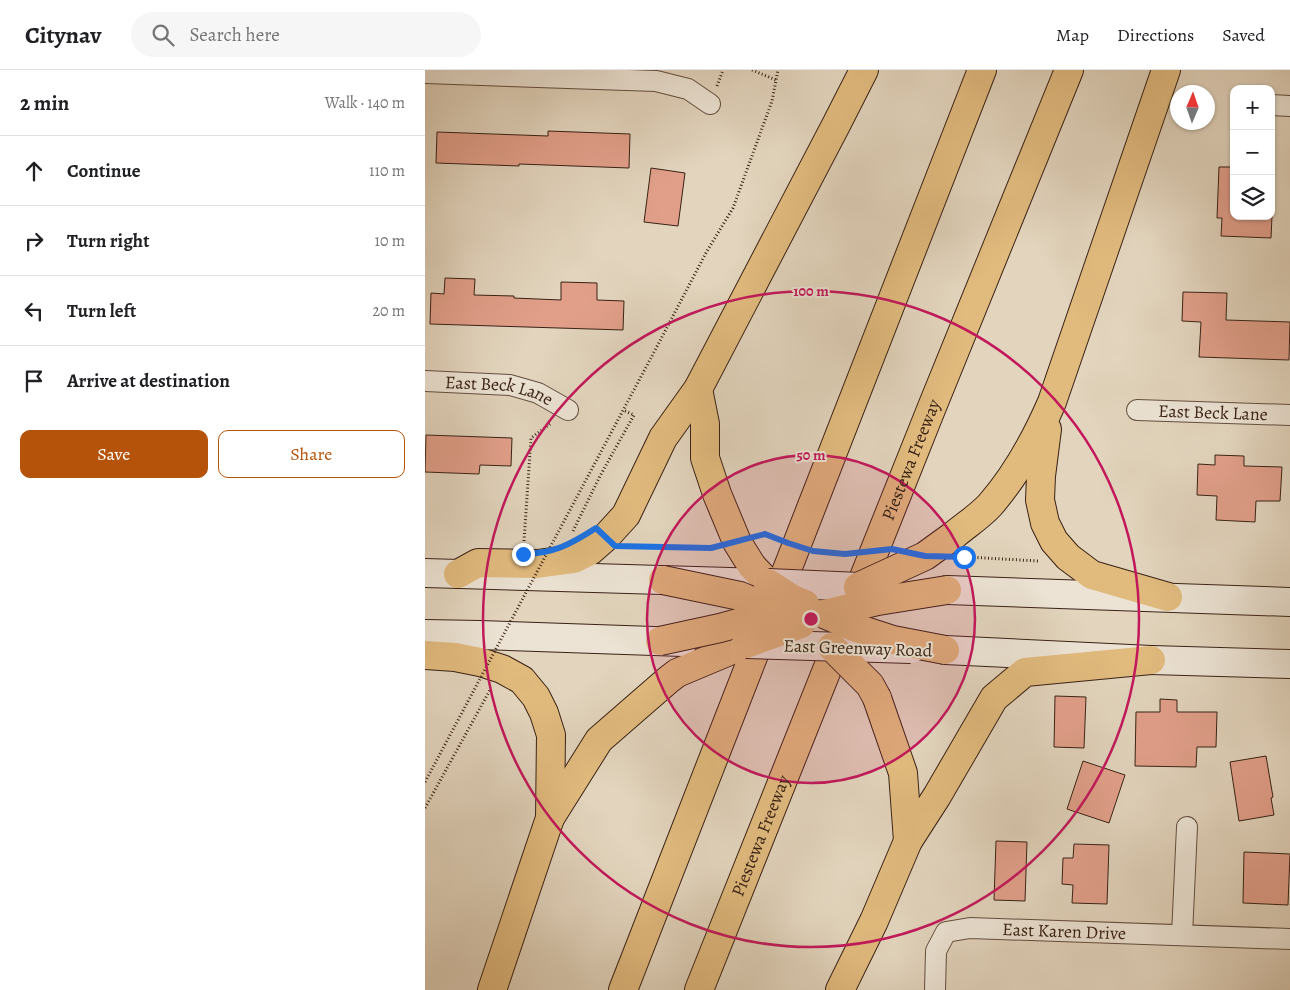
<!DOCTYPE html>
<html lang="en">
<head>
<meta charset="utf-8">
<style>
	:root { --surface:#fff; --page:#f6f6f6; --text:#202124; --muted:#757577; --line:#e0e0e0; --accent:#b45309 }
	body { margin:0; font-family:Alegreya,serif; background:var(--page); color:var(--text) }
	.controls { position:absolute; right:15px; top:15px; display:grid; overflow:hidden; border-radius:10px; box-shadow:0 1px 4px #0004 }
	.controls button { width:45px; height:45px; display:grid; place-items:center; padding:0; border:0; border-bottom:1px solid var(--line); background:var(--surface); color:var(--text); font:25px sans-serif }
	.compass { position:absolute; left:745px; top:15px; width:45px; height:45px; border-radius:50%; background:var(--surface); box-shadow:0 1px 4px #0004; rotate:2deg }
	.stop { position:absolute; width:15px; height:15px; margin:-11px; border:4px solid #1a73e8; border-radius:50%; background:#fff }
	.stop.end { background:#1a73e8; border-color:#fff; box-shadow:0 1px 5px #0008 }
	.list { margin:0; padding:0; list-style:none }
	h2 { display:flex; justify-content:space-between; align-items:center; height:65px; margin:0; padding:0 20px; font-size:21px }
	h2 small { font-size:16px; font-weight:400; color:var(--muted) }
	.list li { display:grid; grid-template-columns:32px 1fr auto; gap:15px; align-items:center; box-sizing:border-box; height:70px; padding:0 20px; border-top:1px solid var(--line) }
	.list b { display:block; font-size:19px; white-space:nowrap }
	.list em { font-size:16px; font-style:normal; color:var(--muted) }
	.actions { display:flex; gap:10px; padding:15px 20px }
	.actions a { flex:1; padding:11px 0; border:1px solid var(--accent); border-radius:10px; text-align:center; font-size:18px; color:var(--accent) }
	.actions .main { background:var(--accent); color:#fff }
	.icon { flex:none; width:28px; height:28px; fill:none; stroke:currentColor; stroke-width:2; stroke-linecap:round; stroke-linejoin:round }
	.map { position:relative; flex:none; width:865px; height:920px; overflow:hidden }
	header { display:flex; align-items:center; gap:30px; box-sizing:border-box; height:70px; padding:0 25px; background:var(--surface); border-bottom:1px solid var(--line) }
	header strong { font-size:24px }
	nav { display:flex; gap:28px; margin-inline-start:auto; font-size:18px }
	.search { width:350px; height:45px; background:var(--page); display:flex; align-items:center; gap:12px; box-sizing:border-box; padding:0 18px; border-radius:28px; color:var(--muted); font-size:19px }
	main { display:flex }
	aside { flex:1; background:var(--surface) }
	.map>svg:first-child { display:block }
	.building { fill:#e19f8a; stroke:#392215 }
	.lines { fill:none; stroke-linecap:round; stroke-linejoin:round }
	.minor-casing { stroke:#634e3f; stroke-width:22 }
	.secondary-casing { stroke:#392215; stroke-width:30 }
	.motorway-casing { stroke:#392215; stroke-width:30 }
	.path { stroke:#392215; stroke-width:3; stroke-dasharray:1 2.5; stroke-linecap:butt }
	.minor { stroke:#ece3d4; stroke-width:20 }
	.secondary { stroke:#ece3d4; stroke-width:28 }
	.motorway { stroke:#e1ba7e; stroke-width:28 }
	.secondary-bridge-casing { stroke:#392215; stroke-width:30; stroke-linecap:butt }
	.motorway-bridge-casing { stroke:#392215; stroke-width:30; stroke-linecap:butt }
	.path-bridge { stroke:#392215; stroke-width:3; stroke-dasharray:1 2.5; stroke-linecap:butt }
	.secondary-bridge { stroke:#ece3d4; stroke-width:28 }
	.motorway-bridge { stroke:#e1ba7e; stroke-width:28 }
	.route { stroke:#1a73e8; stroke-width:6 }
	.ring { fill:none; stroke:#c2185b; stroke-width:2.5 }
	.labels { text-anchor:middle; stroke-width:4; stroke-linejoin:round; paint-order:stroke }
	.street-label { font-size:18px; fill:#392215; stroke:#ece3d4 }
	.centre { fill:#c2185b; stroke:#ece3d4; stroke-width:2.5 }
	.ring-label { font-size:15px; text-anchor:middle; font-weight:bold; fill:#c2185b; stroke:#ece3d4; stroke-width:4; stroke-linejoin:round; paint-order:stroke }
</style>
</head>
<body>
<header>
<strong>Citynav</strong>
<div class="search"><svg class="icon" aria-label="search" viewBox="0 0 24 24"><circle cx="10" cy="10" r="6"/><path d="M15 15l6 6"/></svg>Search here</div>
<nav><a>Map</a><a>Directions</a><a>Saved</a></nav>
</header>
<main>
<aside>
<h2>2 min<small>Walk · 140 m</small></h2>
<ul class="list">
<li><svg class="icon" aria-label="ahead" viewBox="0 0 24 24"><path d="M12 20V5M6 11l6-6 6 6"/></svg><div><b>Continue</b></div><em>110 m</em></li>
<li><svg class="icon" aria-label="right" viewBox="0 0 24 24"><path d="M7 20v-9h11M14 6l5 5-5 5"/></svg><div><b>Turn right</b></div><em>10 m</em></li>
<li><svg class="icon" aria-label="left" viewBox="0 0 24 24"><path d="M17 20v-9H6M10 6l-5 5 5 5"/></svg><div><b>Turn left</b></div><em>20 m</em></li>
<li><svg class="icon" aria-label="arrive" viewBox="0 0 24 24"><path d="M6 21V4h12l-3 4 3 4H6"/></svg><div><b>Arrive at destination</b></div></li>
</ul>
<div class="actions"><a class="main">Save</a><a>Share</a></div>
</aside>
<div class="map">
<svg width="865" height="920" viewBox="0 0 865 920">
	<rect width="100%" height="100%" fill="#e2d4bd"/>
	<filter id="stains"><feTurbulence type="fractalNoise" baseFrequency=".004" numOctaves="4"/><feColorMatrix values="0 0 0 0 .2 0 0 0 0 .09 0 0 0 0 .02 0 0 0 .5 -.17"/></filter>
	<radialGradient id="worn" r=".72"><stop offset=".6" stop-color="#630" stop-opacity="0"/><stop offset="1" stop-color="#630" stop-opacity=".3"/></radialGradient>
	<g class="building">
		<path d="M123,61l82,3 -1,34 -110,-4v2l-83,-3 1,-31 111,4z"/>
		<path d="M794,97h15v49h38l-1,22 -50,-2 1,-18h-5z"/>
		<path d="M226,98l34,5 -7,53 -34,-4z"/>
		<path d="M20,208l30,1 -1,16 40,1v2l47,2v-18l36,1v17l27,1 -1,29 -193,-6 1,-31 13,1z"/>
		<path d="M758,222l44,1 -1,27 64,2 -1,38 -90,-3 2,-35 -19,-1z"/>
		<path d="M1,365l86,3 -1,28 -31,-1 -1,9 -54,-2z"/>
		<path d="M790,385l29,1v10l38,1 -2,34h-24l-1,21 -39,-2 1,-24 -20,-1 1,-31 17,1z"/>
		<path d="M630,626l31,1 -2,51 -30,-1z"/>
		<path d="M735,629l17,1v12h40l-1,35h-19l-1,20 -61,-1 1,-54h24z"/>
		<path d="M841,686l7,41 -2,1 3,17 -35,6 -9,-59z"/>
		<path d="M658,691l42,14 -16,48 -42,-14z"/>
		<path d="M571,771l31,1 -2,59 -31,-1z"/>
		<path d="M649,774l35,1 -2,59 -35,-1 1,-18 -11,-1 1,-26h10z"/>
		<path d="M819,782l46,2 -2,51 -45,-2z"/>
	</g>
	<g class="lines">
		<defs>
			<g id="minor">
				<path d="M0,3l231,8 32,8 22,15"/>
				<path d="M846,35l19,1"/>
				<path id="s1" d="M0,311l85,4 28,8 30,17"/>
				<path id="s2" d="M712,340l153,5"/>
				<path d="M757,865l5,-108"/>
				<path id="s3" d="M510,920l1,-39 10,-19 24,-4 320,11"/>
			</g>
			<g id="secondary">
				<path d="M0,503l343,10"/>
				<path d="M522,520l343,12"/>
				<path d="M0,564l55,1 203,7"/>
				<path d="M520,580l206,10 139,4"/>
			</g>
			<g id="motorway">
				<path d="M273,319l7,35v34l12,36 20,48 15,24 16,17"/>
				<path d="M622,359l-6,47 -1,24 5,23 9,18 14,16 24,18 76,22"/>
				<path d="M529,465c12,-10 26,-19 36,-30 27,-31 46,-66 62,-103l114,-332"/>
				<path d="M33,504l20,-11 59,1 37,-5 16,-8 16,-14 20,-22 37,-77 35,-49 138,-264 28,-55"/>
				<path d="M0,585l30,2 25,5 22,7 20,11 14,17 8,16 7,22 -1,83"/>
				<path d="M452,628l26,75 5,68"/>
				<path d="M67,920l58,-172 49,-78 69,-60 9,-7 69,-29"/>
				<path d="M198,920l359,-920"/>
				<path id="s4" d="M274,920l233,-583 137,-337"/>
				<path d="M415,920l34,-69 34,-80 29,-45 57,-98 31,-26 126,-12"/>
			</g>
		</defs>
		<use href="#minor" class="minor-casing"/>
		<use href="#secondary" class="secondary-casing"/>
		<use href="#motorway" class="motorway-casing"/>
		<g class="path">
			<path d="M327,0l24,10"/>
			<path d="M292,16l6,-16"/>
			<path d="M227,286l55,-105 26,-43 39,-107 6,-31"/>
			<path d="M148,461l27,-55 34,-61 -11,-5"/>
			<path d="M99,471l7,-103 19,-14"/>
			<path d="M205,476l81,2"/>
			<path d="M542,487l71,4"/>
			<path d="M0,738l65,-118"/>
		</g>
		<use href="#minor" class="minor"/>
		<use href="#secondary" class="secondary"/>
		<use href="#motorway" class="motorway"/>
		<defs>
			<g id="secondary-bridge">
				<path d="M343,513l115,5"/>
				<path d="M321,574l165,5"/>
			</g>
			<g id="motorway-bridge">
				<path d="M238,510l77,16 38,16"/>
				<path d="M343,513l23,15 14,6"/>
				<path d="M433,517l67,-31 29,-21"/>
				<path d="M399,544l32,14 37,12 52,10"/>
				<path d="M399,544l54,-13 69,-11"/>
				<path d="M235,571l60,-13 58,-16"/>
				<path d="M321,574l55,-20"/>
				<path d="M407,577l38,38 7,13"/>
			</g>
		</defs>
		<use href="#secondary-bridge" class="secondary-bridge-casing"/>
		<use href="#motorway-bridge" class="motorway-bridge-casing"/>
		<g class="path-bridge">
			<path d="M286,478l54,-14 23,9 24,8 33,3 28,-3"/>
			<path d="M0,712l227,-426"/>
		</g>
		<use href="#secondary-bridge" class="secondary-bridge"/>
		<use href="#motorway-bridge" class="motorway-bridge"/>
	</g>
	<g class="lines">
		<path class="route" d="M98,484c30,0 48,-10 73,-26l19,18 96,2 54,-14 23,9 25,8 32,3 47,-5 33,7 39,1"/>
	</g>
	<circle cx="386" cy="549" r="164" fill="#c2185b" fill-opacity=".12"/>
	<g class="ring">
		<circle cx="386" cy="549" r="164"/>
		<circle cx="386" cy="549" r="328"/>
	</g>
	<g class="labels">
		<g class="street-label">
			<text dy="6" stroke="none"><textPath href="#s1" startOffset="75">East Beck Lane</textPath></text>
			<text dy="6" stroke="none"><textPath href="#s2" startOffset="76">East Beck Lane</textPath></text>
			<text dy="6" stroke="none"><textPath href="#s4" startOffset="571">Piestewa Freeway</textPath></text>
			<text transform="translate(433 578) rotate(2)" y="6">East Greenway Road</text>
			<text dy="6" stroke="none"><textPath href="#s4" startOffset="166">Piestewa Freeway</textPath></text>
			<text dy="6" stroke="none"><textPath href="#s3" startOffset="179">East Karen Drive</textPath></text>
		</g>
	</g>
	<circle cx="386" cy="549" r="8" class="centre"/>
	<g class="ring-label">
		<text x="386" y="226">100 m</text>
		<text x="386" y="390">50 m</text>
	</g>
	<rect width="100%" height="100%" filter="url(#stains)"/>
	<rect width="100%" height="100%" fill="url(#worn)"/>
</svg>
<div class="controls">
<button>+</button>
<button>−</button>
<button><svg class="icon" aria-label="layers" viewBox="0 0 24 24"><path d="M12 4l9 5-9 5-9-5zM3 14l9 5 9-5"/></svg></button>
</div>
<svg class="compass" viewBox="-18 -18 36 36"><path d="M0-13l5 13h-10z" fill="#e53935"/><path d="M0 13l5-13h-10z" fill="#757577"/></svg>
<div class="stop" style="left:539px;top:487px"></div>
<div class="stop end" style="left:98px;top:484px"></div>
</div>
</main>
</body>
</html>
